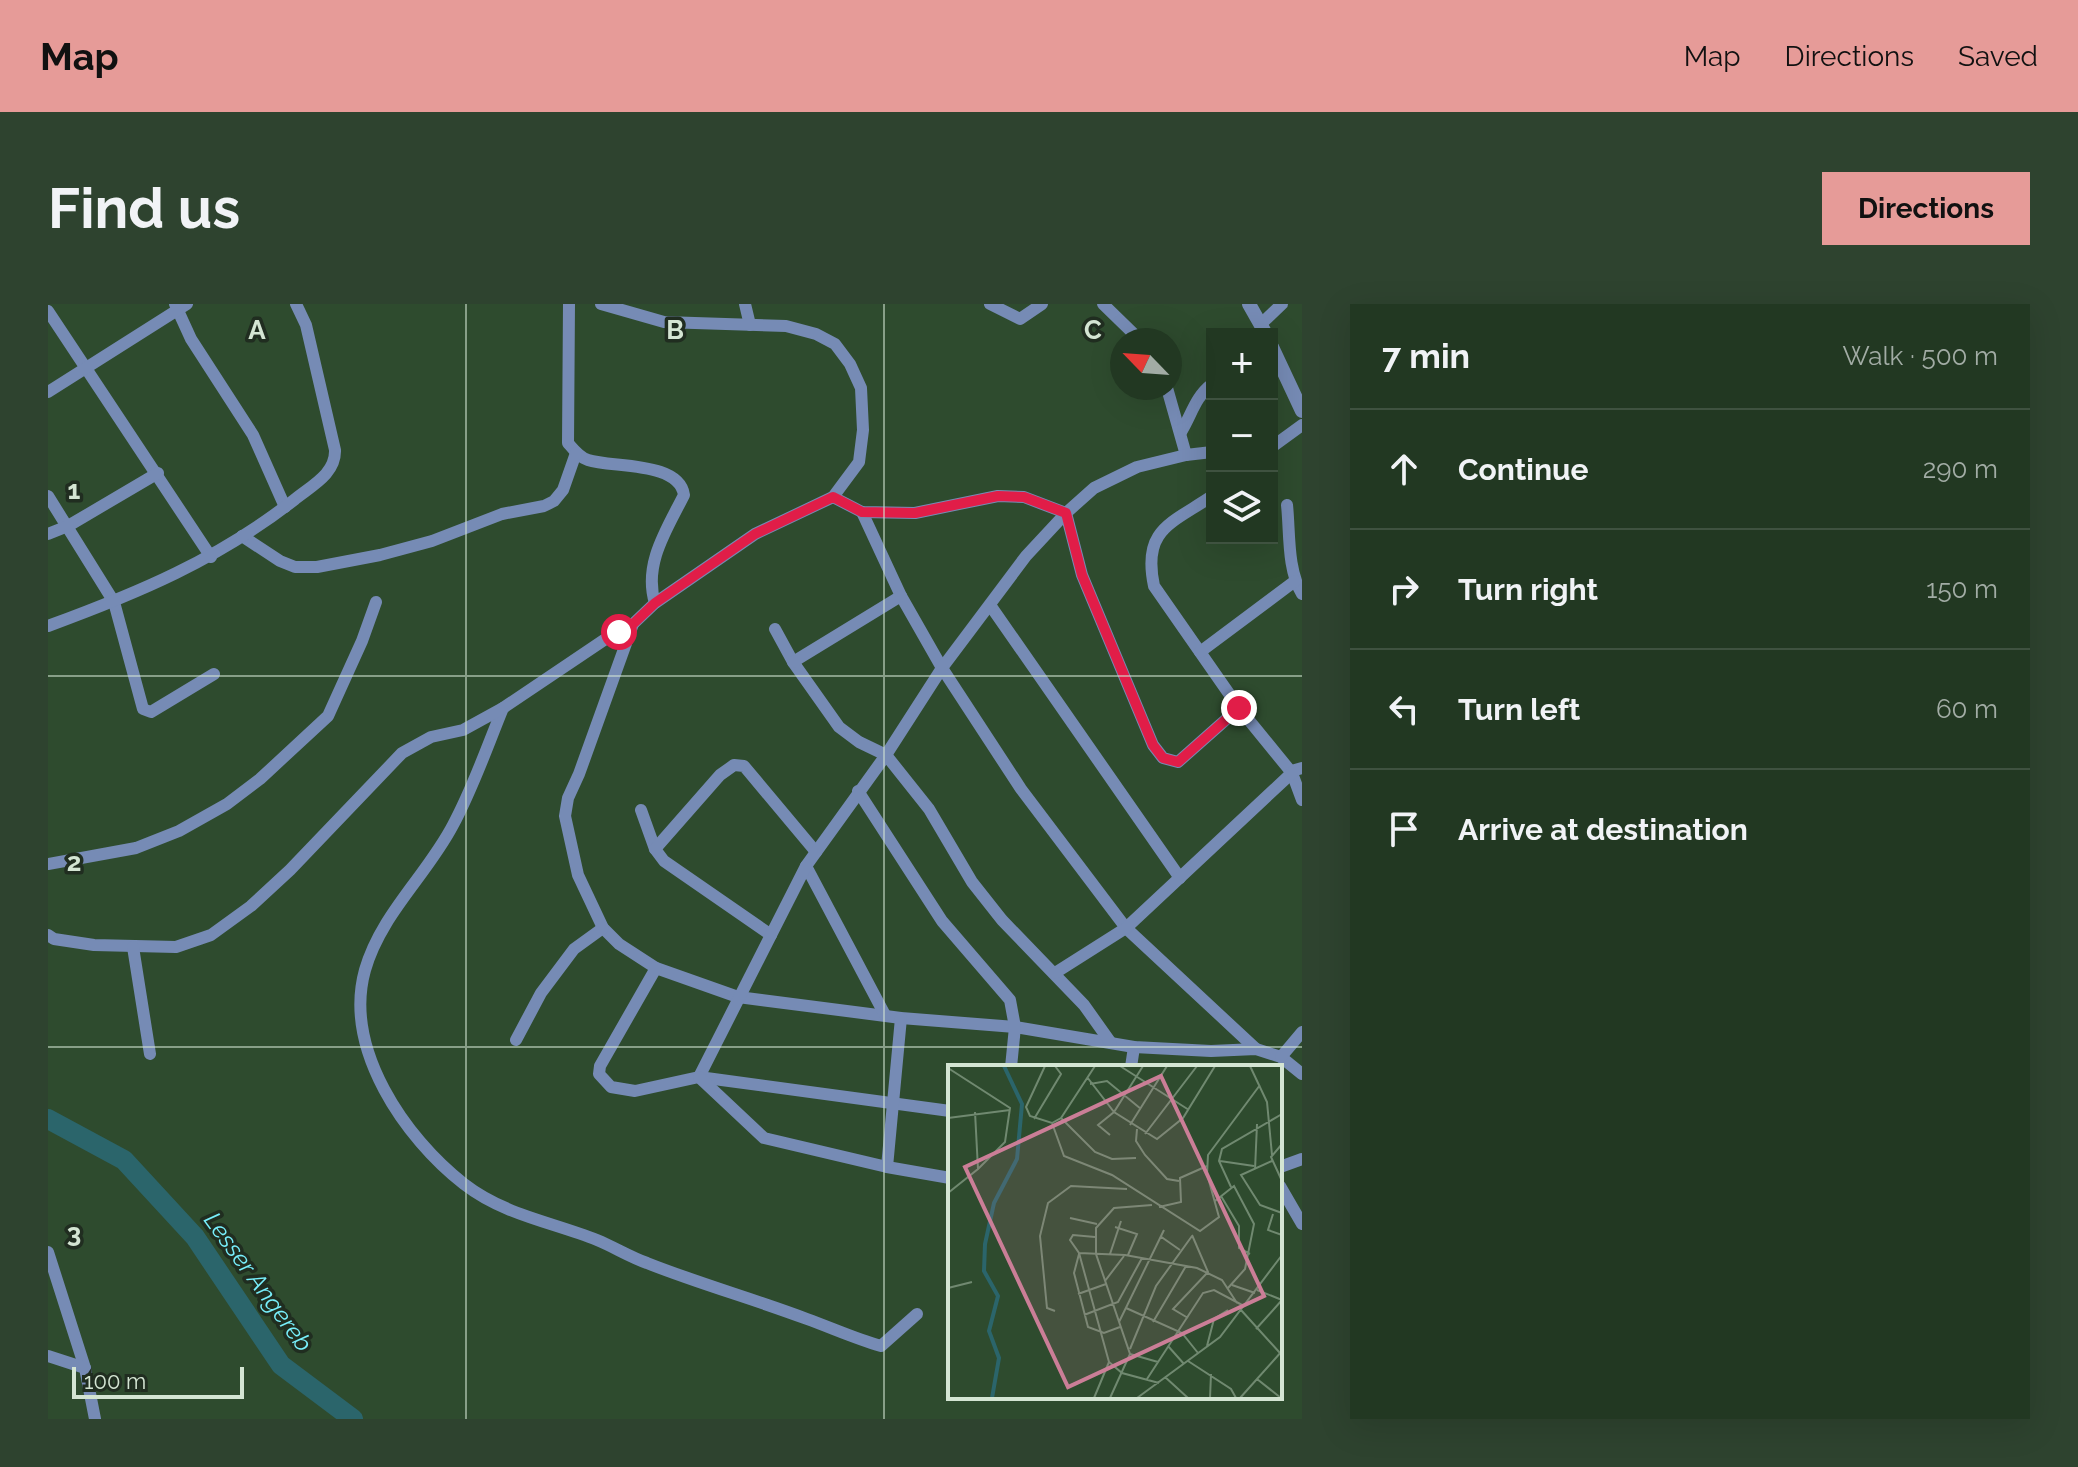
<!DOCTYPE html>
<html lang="en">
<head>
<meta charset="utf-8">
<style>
	:root { --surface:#223822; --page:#2e432f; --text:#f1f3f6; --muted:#a2aca5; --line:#3f5240; --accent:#e69b98 }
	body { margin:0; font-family:Raleway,sans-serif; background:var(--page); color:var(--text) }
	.controls { position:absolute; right:24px; top:24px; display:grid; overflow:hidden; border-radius:0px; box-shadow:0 8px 32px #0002 }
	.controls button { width:72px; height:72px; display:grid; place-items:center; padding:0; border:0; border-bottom:2px solid var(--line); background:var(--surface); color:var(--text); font:40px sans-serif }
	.compass { position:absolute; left:1062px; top:24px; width:72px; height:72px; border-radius:50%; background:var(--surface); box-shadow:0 8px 32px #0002; rotate:295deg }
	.scale { position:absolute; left:24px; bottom:20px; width:172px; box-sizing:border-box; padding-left:8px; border:4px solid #d4e5d3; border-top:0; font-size:22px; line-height:28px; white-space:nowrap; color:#d4e5d3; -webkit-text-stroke:6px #202d20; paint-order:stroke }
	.stop { position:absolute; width:24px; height:24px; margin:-18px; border:6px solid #e11d48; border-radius:50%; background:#fff }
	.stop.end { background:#e11d48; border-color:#fff; box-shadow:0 2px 8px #0008 }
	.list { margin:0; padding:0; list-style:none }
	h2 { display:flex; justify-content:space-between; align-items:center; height:104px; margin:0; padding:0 32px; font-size:34px }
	h2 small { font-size:26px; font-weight:400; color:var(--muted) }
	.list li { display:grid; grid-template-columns:52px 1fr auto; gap:24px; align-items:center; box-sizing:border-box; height:120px; padding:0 32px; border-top:2px solid var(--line) }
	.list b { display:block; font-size:30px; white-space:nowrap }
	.list em { font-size:26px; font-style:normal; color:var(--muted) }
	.icon { flex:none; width:44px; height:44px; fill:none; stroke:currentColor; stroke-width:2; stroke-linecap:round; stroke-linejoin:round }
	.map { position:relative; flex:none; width:1254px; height:1115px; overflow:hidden; border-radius:0px }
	header { display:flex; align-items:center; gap:48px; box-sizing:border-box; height:112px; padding:0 40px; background:var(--accent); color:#111 }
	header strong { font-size:38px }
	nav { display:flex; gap:44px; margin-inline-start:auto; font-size:28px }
	.intro { display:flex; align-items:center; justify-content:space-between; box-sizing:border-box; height:192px; padding:0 48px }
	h1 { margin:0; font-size:56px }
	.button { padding:20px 36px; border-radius:0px; background:var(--accent); color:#111; font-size:28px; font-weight:700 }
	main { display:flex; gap:48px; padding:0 48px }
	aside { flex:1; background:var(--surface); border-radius:0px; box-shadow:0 8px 32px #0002 }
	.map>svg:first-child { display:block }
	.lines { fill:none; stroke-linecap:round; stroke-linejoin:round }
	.river { stroke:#2b656b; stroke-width:20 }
	.minor { stroke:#768bb5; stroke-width:12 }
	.tertiary { stroke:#768bb5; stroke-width:14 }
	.route { stroke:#e11d48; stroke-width:10 }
	.grid { fill:none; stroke:#d4e5d3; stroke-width:2; stroke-opacity:0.55 }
	.labels { text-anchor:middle; stroke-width:7; stroke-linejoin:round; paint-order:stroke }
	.water-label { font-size:24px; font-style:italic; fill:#78effb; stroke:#202d20 }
	.inset-river { fill:none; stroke:#2b656b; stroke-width:4 }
	.inset-road { fill:none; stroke:#708970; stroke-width:2 }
	.view { fill:#cb7e97; fill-opacity:0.15; stroke:#cb7e97; stroke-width:4 }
	.inset-edge { fill:none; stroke:#d4e5d3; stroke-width:4 }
	.grid-label { font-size:26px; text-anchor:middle; font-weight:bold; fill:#d4e5d3; stroke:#202d20; stroke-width:7; stroke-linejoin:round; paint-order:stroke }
</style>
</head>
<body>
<header>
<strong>Map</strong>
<nav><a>Map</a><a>Directions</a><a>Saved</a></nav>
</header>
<div class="intro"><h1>Find us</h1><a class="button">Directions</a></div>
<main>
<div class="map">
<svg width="1254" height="1115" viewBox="0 0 1254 1115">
	<rect width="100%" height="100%" fill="#2e4b2e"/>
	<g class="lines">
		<path class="river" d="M0,815l76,41 71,77 86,128 72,54"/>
		<g class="minor">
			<path d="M127,0l16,35 62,96 32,72"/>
			<path d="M521,0l-1,139c6,7 11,14 20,17 24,8 91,1 96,35 -17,34 -41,69 -29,108"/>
			<path d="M697,0l5,21"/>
			<path d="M942,0l30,15 22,-15"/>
			<path d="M1055,0l37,36"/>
			<path d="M0,7l163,246"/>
			<path d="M1213,20l21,-20"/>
			<path d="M1119,84l19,67"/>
			<path d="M0,88l139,-88"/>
			<path d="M1133,128c11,-18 14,-35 31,-48"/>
			<path d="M1224,143l30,-22"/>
			<path d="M0,192l66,106 29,107 8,3 63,-38"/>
			<path d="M1164,192c-41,28 -70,33 -58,90l85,122 53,65 10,27"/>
			<path d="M785,193l29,15 53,1 83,-17 26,1 42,16 16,62 71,170 10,13 15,4 61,-54"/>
			<path d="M1239,201c3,28 0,64 15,89"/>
			<path d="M814,208l39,84 41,72 79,121 105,139 130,121"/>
			<path d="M0,230l20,-8 90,-53"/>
			<path d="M194,232l38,25 15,6h22l63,-12 52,-14 70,-27 42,-8 10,-5 9,-11 13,-37"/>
			<path d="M942,301l190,273"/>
			<path d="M585,320l-54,150 -11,24 -3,18 13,59 25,53 16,16 37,24 82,29 163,21 114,9 119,20 77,4 45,-2 25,8 21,17"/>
			<path d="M0,322c90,-33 169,-66 246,-126 17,-14 42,-26 41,-50l-29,-125 -10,-21"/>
			<path d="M727,325l18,33 46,65 20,15 27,13 43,54 43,73 30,38 82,85 27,38"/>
			<path d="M1152,348l95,-71"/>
			<path d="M745,358l108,-66"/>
			<path d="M455,404c-16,39 -30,80 -50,117 -26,50 -72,89 -88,145 -22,79 40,168 99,214 40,31 88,38 133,56 17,7 33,17 50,23 53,21 107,36 160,56 25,9 49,20 74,27l36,-32"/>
			<path d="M810,487l84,130 68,79 5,27 -4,40"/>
			<path d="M593,506l14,39 9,12 107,74"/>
			<path d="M607,545l65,-74 14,-10 10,1 72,86"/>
			<path d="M0,560l88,-16 43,-17 48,-27 33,-25 68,-63 34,-75 14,-39"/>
			<path d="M758,562l79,149"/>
			<path d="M0,631l6,4 40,6 82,2 35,-12 40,-29 39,-36 112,-117 29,-16 32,-7 40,-22 101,-68 29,-16 22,-21 100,-69 78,-37 26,-35 4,-32 -2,-42 -11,-24 -15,-20 -19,-10 -30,-8 -122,-4 -63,-18"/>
			<path d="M85,643l17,107"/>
			<path d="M608,664l-56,98 -1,8 12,13 24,4 64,-14 251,34"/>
			<path d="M1007,669l71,-45 169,-158 7,-2"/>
			<path d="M468,736l25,-47 33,-44 29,-21"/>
			<path d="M1233,753l21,-25"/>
			<path d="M1083,763l3,-20"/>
			<path d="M651,773l107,-211 80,-111 56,-87 84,-112 40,-43 28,-25 43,-21 49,-12 26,-3"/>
			<path d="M651,773l65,61 123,29 63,11"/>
			<path d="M839,863l14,-149"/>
			<path d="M1232,863l22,-8"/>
			<path d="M1232,882l22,38"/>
			<path d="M0,948l37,116"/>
			<path d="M0,1052l37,12 10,51"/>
		</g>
		<g class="tertiary">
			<path d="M1201,0l17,30"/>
			<path d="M1224,43l30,64"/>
		</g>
	</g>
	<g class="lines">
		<path class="route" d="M571,328l14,-8 22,-21 100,-69 78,-37 29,15 53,1 83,-17 26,1 42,16 16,62 71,170 10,13 15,4 61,-54"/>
	</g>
	<path class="grid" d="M418,0v1115M836,0v1115M0,372h1254M0,743h1254"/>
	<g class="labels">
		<g class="water-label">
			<text transform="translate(210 978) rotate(54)" y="8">Lesser Angereb</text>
		</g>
	</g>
	<g transform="translate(900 761)">
		<rect width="334" height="334" fill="#2e4b2e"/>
		<path class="inset-river" d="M44,333l7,-40 -10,-27 9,-35 -14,-25 1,-27 9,-41 23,-44 5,-55 -18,-38"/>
		<path class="inset-road" d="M97,1l-19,41 4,9 22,7 9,-5 34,-52M172,1l69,44M302,1l17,36 5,53M0,3l62,40 -5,34 -27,27M139,12l27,35 43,27 26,-21 32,-52M142,19l17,-3 34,28M0,53l62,-8M113,53l34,34 17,7 24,-1M86,54l27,-45 -6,-8M104,58l12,33 48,19 88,56 19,-14 -12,-43 1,-19 52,-70M182,60l37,-59M189,64l-1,12 9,14 22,24 12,2M197,69l52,-68M162,70l-12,-10 16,-13 29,-46M334,79l-11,13 11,24M272,96l34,5M324,96l-31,14 19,30 22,8M307,105l2,-46M283,122l-12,-26 3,-12 60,-35M0,128l30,-24 -3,-57M273,131l18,30v22l11,6M267,136l19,-15 20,38 -9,45 -17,19M211,142l22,-5 -1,-24 27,-12M325,149l-5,16 14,5M122,153l27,6M167,162l22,7 -9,21M212,171l20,14M147,172l-22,-2 -3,5 9,13 30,109 13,11 37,10M131,188l46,2 72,13 25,12 15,23M131,189l-5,19 14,54 16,6 16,-6M162,189l11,-33M157,216l19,-25M284,220l23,8M0,223l24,-6M309,225l25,10M130,229l28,-10M178,243l56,25 16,20M293,245l39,43M107,246l-8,-3 -7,-72 8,-33 23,-17 56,3M136,250l34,-13 24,-44M240,253l-15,-9 35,-37 -16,-37M171,257l45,-92M205,257l33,-56M308,264l26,-29M220,281l16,18M259,281l7,-27 14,-9M182,284l26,-63 36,-50M182,289l28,8M240,296l43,28 5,9M217,312l23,21M199,314l56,-86 11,-3 30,16M309,314l24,19M146,333l15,-36M162,333l20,-44 -34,-100v-26l18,-20 38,-3M189,333l83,-61 62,-82M262,333l1,-24M292,333l42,-47"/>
		<path class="view" d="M213,11l103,220 -196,91 -103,-220z"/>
		<rect width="334" height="334" class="inset-edge"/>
	</g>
	<g class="grid-label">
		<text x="209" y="35">A</text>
		<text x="627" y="35">B</text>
		<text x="1045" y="35">C</text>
		<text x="26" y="195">1</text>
		<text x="26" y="567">2</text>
		<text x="26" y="938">3</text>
	</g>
</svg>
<div class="controls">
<button>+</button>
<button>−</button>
<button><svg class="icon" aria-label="layers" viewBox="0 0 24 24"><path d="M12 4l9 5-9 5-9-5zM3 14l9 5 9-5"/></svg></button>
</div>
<svg class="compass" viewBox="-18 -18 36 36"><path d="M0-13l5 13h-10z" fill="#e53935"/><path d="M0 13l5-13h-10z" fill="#a2aca5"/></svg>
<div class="scale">100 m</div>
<div class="stop" style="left:571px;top:328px"></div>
<div class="stop end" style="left:1191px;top:404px"></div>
</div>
<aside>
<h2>7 min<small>Walk · 500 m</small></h2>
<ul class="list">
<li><svg class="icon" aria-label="ahead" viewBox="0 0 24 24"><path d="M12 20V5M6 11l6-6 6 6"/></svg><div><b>Continue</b></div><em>290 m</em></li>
<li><svg class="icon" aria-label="right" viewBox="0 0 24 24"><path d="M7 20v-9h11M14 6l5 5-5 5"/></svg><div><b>Turn right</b></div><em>150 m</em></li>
<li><svg class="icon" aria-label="left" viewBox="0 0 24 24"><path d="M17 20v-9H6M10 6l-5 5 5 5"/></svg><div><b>Turn left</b></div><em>60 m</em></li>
<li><svg class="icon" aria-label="arrive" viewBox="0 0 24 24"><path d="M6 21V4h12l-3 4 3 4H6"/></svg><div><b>Arrive at destination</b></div></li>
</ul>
</aside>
</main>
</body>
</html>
